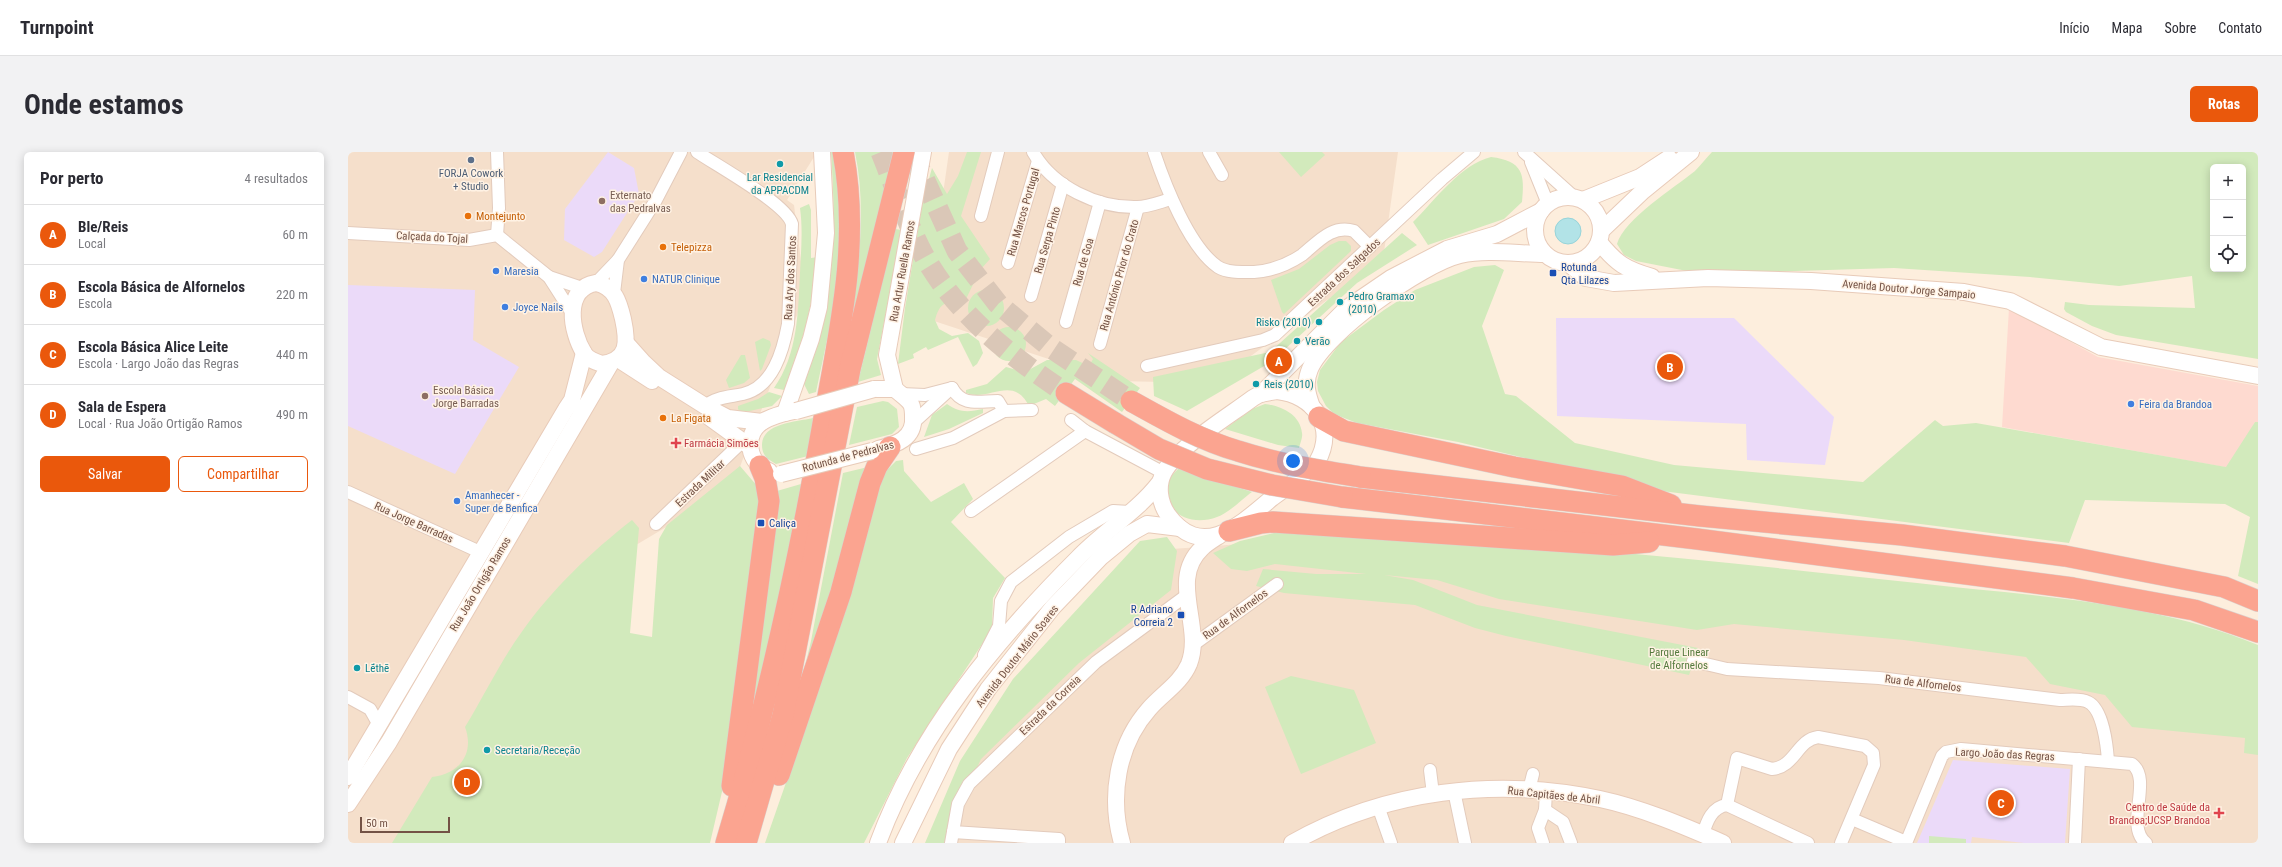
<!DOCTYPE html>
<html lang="pt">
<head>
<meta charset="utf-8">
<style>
	:root { --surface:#fff; --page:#f2f2f3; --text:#2b2b33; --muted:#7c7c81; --line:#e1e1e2; --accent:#ea580c }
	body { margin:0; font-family:"Roboto Condensed",sans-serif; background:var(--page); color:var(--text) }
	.controls { position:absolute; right:12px; top:12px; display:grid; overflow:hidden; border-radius:6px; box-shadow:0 2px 10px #0003 }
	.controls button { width:36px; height:36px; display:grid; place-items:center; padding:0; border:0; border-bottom:1px solid var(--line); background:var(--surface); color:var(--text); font:20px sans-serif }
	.scale { position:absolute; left:12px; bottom:10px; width:90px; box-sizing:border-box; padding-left:4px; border:2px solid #735245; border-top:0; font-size:11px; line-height:14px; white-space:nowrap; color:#735245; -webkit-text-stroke:3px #fff2e4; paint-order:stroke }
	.you { position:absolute; left:945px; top:309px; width:14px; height:14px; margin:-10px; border:3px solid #fff; border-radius:50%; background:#1a73e8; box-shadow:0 0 0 6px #1a73e833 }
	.badge { display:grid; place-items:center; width:26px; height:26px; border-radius:50%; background:var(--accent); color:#fff; font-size:13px; font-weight:700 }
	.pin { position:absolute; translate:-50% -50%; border:2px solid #fff; box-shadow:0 1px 4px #0006 }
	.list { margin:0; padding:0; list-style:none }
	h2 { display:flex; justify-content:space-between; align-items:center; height:52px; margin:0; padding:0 16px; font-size:17px }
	h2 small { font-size:13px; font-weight:400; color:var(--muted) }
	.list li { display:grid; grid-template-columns:26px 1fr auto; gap:12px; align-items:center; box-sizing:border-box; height:60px; padding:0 16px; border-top:1px solid var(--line) }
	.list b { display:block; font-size:15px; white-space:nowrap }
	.list p { margin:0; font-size:13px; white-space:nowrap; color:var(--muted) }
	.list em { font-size:13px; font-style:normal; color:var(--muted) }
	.actions { display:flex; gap:8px; padding:12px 16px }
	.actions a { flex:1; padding:9px 0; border:1px solid var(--accent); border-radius:6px; text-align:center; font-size:14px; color:var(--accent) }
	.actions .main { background:var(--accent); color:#fff }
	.icon { flex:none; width:22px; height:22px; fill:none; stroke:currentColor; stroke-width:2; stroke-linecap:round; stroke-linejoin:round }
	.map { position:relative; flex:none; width:1910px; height:691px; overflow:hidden; border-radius:6px }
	header { display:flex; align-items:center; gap:24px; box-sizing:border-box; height:56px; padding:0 20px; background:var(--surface); border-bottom:1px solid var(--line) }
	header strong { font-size:19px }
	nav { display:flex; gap:22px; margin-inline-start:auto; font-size:14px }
	.intro { display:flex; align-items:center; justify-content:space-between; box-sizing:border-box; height:96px; padding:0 24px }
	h1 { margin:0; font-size:28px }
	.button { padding:10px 18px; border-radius:6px; background:var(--accent); color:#fff; font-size:14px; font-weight:700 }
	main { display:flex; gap:24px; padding:0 24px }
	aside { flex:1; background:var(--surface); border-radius:6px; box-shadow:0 2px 10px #0003 }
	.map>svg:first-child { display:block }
	.residential { fill:#f5dfcb }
	.commercial { fill:#fedad0 }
	.education { fill:#ebdaf9 }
	.green { fill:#d2eabc; fill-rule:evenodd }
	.water { fill:#b2e3e7; stroke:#97d4d9 }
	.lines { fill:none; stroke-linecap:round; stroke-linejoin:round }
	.highway-tunnel { stroke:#dac7b7; stroke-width:21; stroke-dasharray:21 10; stroke-linecap:butt }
	.street-casing { stroke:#e3cbbc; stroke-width:14 }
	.secondary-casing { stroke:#e8cbb9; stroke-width:18 }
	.highway-casing { stroke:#dbd2cf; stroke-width:22 }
	.street { stroke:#fff; stroke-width:12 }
	.secondary { stroke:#fff; stroke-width:16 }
	.highway { stroke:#fba490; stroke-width:21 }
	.secondary-bridge-casing { stroke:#e8cbb9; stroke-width:18; stroke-linecap:butt }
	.highway-bridge-casing { stroke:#dbd2cf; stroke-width:22; stroke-linecap:butt }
	.secondary-bridge { stroke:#fff; stroke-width:16 }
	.highway-bridge { stroke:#fba490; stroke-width:21 }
	.service-dot { fill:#5c6f8a; stroke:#fff2e4; stroke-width:1.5 }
	.culture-dot { fill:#0f9aa8; stroke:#fff2e4; stroke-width:1.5 }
	.education-dot { fill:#8d6e63; stroke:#fff2e4; stroke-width:1.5 }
	.food-dot { fill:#e8710a; stroke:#fff2e4; stroke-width:1.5 }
	.shop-dot { fill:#3f7fe0; stroke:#fff2e4; stroke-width:1.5 }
	.transit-dot { fill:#1a4fb4; stroke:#fff2e4; stroke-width:1.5 }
	.health-dot { fill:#e0444e; stroke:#fff2e4; stroke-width:1.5 }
	.labels { text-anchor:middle; stroke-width:3; stroke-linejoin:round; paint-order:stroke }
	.service-label { font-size:11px; fill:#4e5e75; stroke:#fff2e4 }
	.culture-label { font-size:11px; fill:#0d838f; stroke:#fff2e4; text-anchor:start }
	.education-label { font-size:11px; fill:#785e54; stroke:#fff2e4; text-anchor:start }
	.street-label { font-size:11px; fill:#735245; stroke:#fff2e4 }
	.food-label { font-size:11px; fill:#c56008; stroke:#fff2e4; text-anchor:start }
	.transit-label { font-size:11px; fill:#164399; stroke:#fff2e4; text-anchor:start }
	.shop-label { font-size:11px; fill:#366cbe; stroke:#fff2e4; text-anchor:start }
	.health-label { font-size:11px; fill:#be3a42; stroke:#fff2e4; text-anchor:start }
	.park-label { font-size:11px; fill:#547a3d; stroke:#fff2e4 }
</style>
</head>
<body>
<header>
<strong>Turnpoint</strong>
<nav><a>Início</a><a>Mapa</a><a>Sobre</a><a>Contato</a></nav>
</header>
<div class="intro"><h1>Onde estamos</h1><a class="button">Rotas</a></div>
<main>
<aside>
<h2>Por perto<small>4 resultados</small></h2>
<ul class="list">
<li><span class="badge">A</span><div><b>Ble/Reis</b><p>Local</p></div><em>60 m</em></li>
<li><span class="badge">B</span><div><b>Escola Básica de Alfornelos</b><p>Escola</p></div><em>220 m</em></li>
<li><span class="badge">C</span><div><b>Escola Básica Alice Leite</b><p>Escola · Largo João das Regras</p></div><em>440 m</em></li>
<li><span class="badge">D</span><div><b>Sala de Espera</b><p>Local · Rua João Ortigão Ramos</p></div><em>490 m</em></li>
</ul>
<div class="actions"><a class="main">Salvar</a><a>Compartilhar</a></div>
</aside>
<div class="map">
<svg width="1910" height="691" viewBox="0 0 1910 691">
	<rect width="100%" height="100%" fill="#fdeedd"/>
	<g class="residential">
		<path d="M0,0h465l1,5 -27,43 7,5 11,89 -73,194 -128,76 -179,279h-77z"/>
		<path d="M601,0h449l-15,107 -169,124 -99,-2 -190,-63z"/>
		<path d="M921,390l773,87 216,94v120h-1320l47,-106 159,-186z"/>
	</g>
	<path class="commercial" d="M1661,156l89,49 160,29v36h-3l-25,46 -228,-41z"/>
	<g class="education">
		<path d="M260,0l26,16 5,26 -37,58 -8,5 -30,-17 1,-31z"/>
		<path d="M0,133l127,5 -2,50 46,27 -64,107 -107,-48z"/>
		<path d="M1208,166h178l100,99 -9,48 -78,-5 -1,-36 -189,-8z"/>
		<path d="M1605,608l117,9 -5,74h-41l-52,-6 -1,6h-54z"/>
	</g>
	<g class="green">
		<path d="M483,0h7l4,71 -8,84 -18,85 -7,2 -5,-10c30,-83 33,-145 27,-232z"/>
		<path d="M507,0h38l-42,175c7,-57 16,-118 4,-175z"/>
		<path d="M619,0h14l-20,64 29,43 -10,11 -14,29c-15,9 -24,-5 -31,21l4,9 13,7 16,-3 11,8 4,12 -6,11 -4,3 -15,-30 -30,13 -2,-3 -13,7 1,4 -16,6 7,-56 18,-108 9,-32 15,26 11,-18z"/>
		<path d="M931,0h43l3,3 -24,22z"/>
		<path d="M1364,0h546v207l-142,-24 -24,-9 -26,-14 -2,-3 1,-7 24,3 106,3 -3,-32 -73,10 -89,-9 -136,-9 -129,4 -78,-1 -51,-10 -12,-6 -7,-11c7,-25 57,-56 78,-73 6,-6 11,-13 17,-19zM1865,15h30v102h-30z"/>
		<path d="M1143,5c32,4 34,17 31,45l-18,17 -76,26 -15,-23c22,-22 48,-58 78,-65z"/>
		<path d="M461,52l2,6v48l7,-1c-6,49 -15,88 -34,133l-10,-2c24,-34 24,-76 26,-115 1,-22 3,-43 0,-65z"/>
		<path d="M547,77l7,1 -25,129 4,16 -23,7z"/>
		<path d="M1054,81l15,12 -60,38 -86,79 -84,49 -33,-15 -1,-19 117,-25z"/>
		<path d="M991,89h7l5,5v5l-67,63 -2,-2 -11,-32 28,-11 31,-24z"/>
		<path d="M1147,113l9,5 -22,56 23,68 11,2 59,47 99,22 189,17 72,-62 8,6 33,-3 250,44 29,-45h3v162l-20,-8 12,-59 -25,-13 -140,-4 -16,43 -407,-52 -204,-49 -101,-19 -23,-9 -8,-8 -8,-15 -1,-9 3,-12 21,-28 43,-32 31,-20 59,-23z"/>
		<circle cx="638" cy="156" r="18"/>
		<circle cx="661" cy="192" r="17"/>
		<path d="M415,186l7,3 1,4 -9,24 -2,2 -5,-29z"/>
		<path d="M740,201l52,35 -18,24 -47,-33 -20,27 -9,-7 -17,7c-16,-32 -40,-4 -63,-13v-3l21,-6 19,-17 19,5 22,-12h29l13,6 4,-7z"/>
		<path d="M393,203h4l5,23 -6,5 -15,5 -3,-8z"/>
		<path d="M421,240l13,4 -10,10 -31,7 -3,-4v-3l20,-7z"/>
		<path d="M535,249l5,1 9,7 2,18 -7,7 -43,11 8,-38z"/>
		<path d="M599,252c12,9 22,8 36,5v4l-34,16 -25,8 8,-22z"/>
		<path d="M917,252c16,2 35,10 37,29 1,4 -2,11 -3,15l-21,-3 -53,-16 27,-20z"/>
		<path d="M465,266l-5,38 -32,8c-8,-5 -14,-8 -14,-19 0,-22 34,-23 51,-27z"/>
		<path d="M555,308l1,11 27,31 33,-19 9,16 -22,23 54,56 -12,20 -1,31 -85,129 -43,85h-99l65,-187 28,-88 23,-92 15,-15z"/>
		<path d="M392,314l18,21 2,11 -28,251 -22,94h-318l40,-66c27,-3 43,-23 33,-50 19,-31 35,-65 56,-94 30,-43 70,-81 111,-113l7,8 -9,105 22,4 7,-98 8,-14z"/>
		<path d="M520,315l-72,238 15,-64 32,-168z"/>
		<path d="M831,316l73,24c-10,7 -23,21 -35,25 -19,7 -41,3 -50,-17 -3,-4 -2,-13 -2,-18z"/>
		<path d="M453,332l-14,77 -38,169 28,-239z"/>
		<path d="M930,380c99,6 199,9 298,17 114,9 228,22 341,34 114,13 234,18 341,62v110l-14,-2 1,-15 -113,-11 -27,-32 -55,-11 -24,-27 -122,-17 -170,-16 -37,6 -198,-31 -62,-19 -53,-5 29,5 64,25 221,43 -9,27 -183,-39 -31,-8 -60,-23 -131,-12 -28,-7 7,-17 53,5h50l-91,-10 -28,7 -16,-2 -18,-16 27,-12z"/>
		<path d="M819,385l10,14 -6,39 -92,73 -98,96 -33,71 -3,13h-20l35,-82 53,-82 127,-138z"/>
		<path d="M943,524l63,14 22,53 -75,31 -36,-87z"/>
		<path d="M1581,684l37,3v4h-37z"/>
	</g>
	<circle class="water" cx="1220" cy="79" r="13"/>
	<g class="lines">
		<g class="highway-tunnel">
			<path d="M533,0c13,32 26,72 42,102 33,60 87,102 143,139"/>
			<path d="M564,0l45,99 41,53 53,44 80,53"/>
		</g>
		<defs>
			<g id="street">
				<path d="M349,0c19,13 90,52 95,72l-4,100c-5,27 -15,63 -45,70 -14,3 -27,3 -38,12"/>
				<path d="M685,0c20,35 64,56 104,55 11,0 23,-5 34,-8"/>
				<path d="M806,0c11,33 35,95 64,115 10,6 24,5 36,5 17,-1 33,-7 48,-17 15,-12 30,-31 52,-24l16,16"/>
				<path d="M861,0l13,23"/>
				<path d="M1176,0l50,45"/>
				<path d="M1183,10l17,42"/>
				<path d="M633,64l17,-64"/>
				<path d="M0,81l121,7 28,-5 52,42 23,36"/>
				<path d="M149,83l2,-27 -2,-56"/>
				<path d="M660,111l30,-102"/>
				<path d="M201,125l33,11"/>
				<path d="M248,131l22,-23"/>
				<path d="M266,141l4,-33 38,-60 25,-48"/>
				<path d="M683,144l32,-112"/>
				<path d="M718,170l34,-120"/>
				<path d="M752,192l38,-137"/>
				<path d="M799,214l116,-26 12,-5 167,-156 32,-27"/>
				<path d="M604,236c11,19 26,13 46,13l6,10"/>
				<path d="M553,242l24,1 27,-7"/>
				<path d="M723,268l14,11 79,42"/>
				<path d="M566,270l34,-31"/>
				<path d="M568,297l37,-11 51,-27 28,-1"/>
				<path d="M0,340l132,60"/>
				<path d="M623,359l114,-80"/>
				<path d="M308,372l87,-83"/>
				<path d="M845,493l84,-61"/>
				<path d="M636,503l15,-29 2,-25 10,-19 58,-45 44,-26 17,1"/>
				<path d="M1345,509l34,8 152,9 181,22c8,0 20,-2 28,2 15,7 19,44 20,59"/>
				<path d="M0,545l22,12 9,16"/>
				<path d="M1082,618l3,24"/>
				<path d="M1181,638l4,-16"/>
				<path d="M1106,639l11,52"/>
				<path d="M1379,653l10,-47 35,11c23,-2 25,-29 46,-32l47,9 8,7 1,12 -33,78"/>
				<path d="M1030,654l13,37"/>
				<path d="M1197,658l18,12 8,21"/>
				<path d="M1504,667l54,23"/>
				<path d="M605,680l106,7v4"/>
				<path d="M1355,682c4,-13 9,-27 24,-29l81,38"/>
				<path d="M603,691l7,-39 11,-20 127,-122 91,-67"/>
				<path d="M1195,691l-5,-15 7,-18 1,-18"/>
				<path d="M1558,691l36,-87 4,-4 15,-3 171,15c21,16 -8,62 14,79"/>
				<path d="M1727,691l4,-84"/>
			</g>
			<g id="secondary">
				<circle cx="1220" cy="78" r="33"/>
				<path d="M1235,48l57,-23 29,-19"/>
				<path d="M1254,78l41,-39 48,-39"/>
				<path d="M1251,90c18,22 26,27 53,35"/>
				<path d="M1220,111l18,15 28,5 94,-5 103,3 153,11 46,9 91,46 157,29"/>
				<path d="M248,131c19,4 23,19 27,36 5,23 6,41 -21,45 -6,-2 -15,-5 -18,-11 -13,-21 -21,-65 12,-70z"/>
				<path d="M278,191l17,19 16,15 46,29 23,12 34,4"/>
				<path d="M270,207l34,22"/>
				<path d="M526,237h21c5,5 12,9 16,15 2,4 2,9 2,13 2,21 -17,28 -35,32"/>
				<path d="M547,237l-8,-34 36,-203"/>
				<path d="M929,239c37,4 60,36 40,71 -13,14 -30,25 -45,36 -32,27 -70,63 -104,17 -9,-13 -11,-30 -4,-43 14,-25 65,-56 89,-74l7,-4z"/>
				<path d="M913,242l86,-86 44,-30 56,-29 50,-15 44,-23"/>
				<path d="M964,255c-5,-14 -8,-24 -2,-38 15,-36 112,-105 150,-114 28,-6 57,-1 85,-1"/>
				<path d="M437,261l26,-74 8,-32 7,-74 -4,-81"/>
				<path d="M361,265l40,29"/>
				<path d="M421,319c-21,-7 -26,-36 -7,-49 10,-6 22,-9 32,-11"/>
				<path d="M0,625l218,-368 6,-9 12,-47"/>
				<path d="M0,652l41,-62 222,-379"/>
				<path d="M530,691c41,-111 118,-203 200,-285 26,-27 59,-46 82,-76"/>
				<path d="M555,691l46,-94 39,-60 65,-82 48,-50 28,-23 18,-10 33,4"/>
				<path d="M774,691c-13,-46 -5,-98 27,-134 13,-15 32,-26 40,-45 15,-38 -21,-84 13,-116 5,-5 12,-9 18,-13"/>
				<path d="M944,691c93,-53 204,-66 308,-44 42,9 84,27 123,44"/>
			</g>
			<g id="highway">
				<path d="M718,241l49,30"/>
				<path d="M971,265l25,14 170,36 108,19 49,19"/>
				<path d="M1012,325l340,39 202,19 163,21 159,31 34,14"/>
				<path d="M994,345l355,42 376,49 121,22 64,22"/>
				<path d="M881,379l32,-8 12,-1 340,23 36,-3"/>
				<path d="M431,623l62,-183 29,-109 7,-17 13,-19"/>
				<path d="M384,634l37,-285 -4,-23 -5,-12"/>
				<path d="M378,691c41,-136 71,-274 96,-414 16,-92 39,-183 21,-277"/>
				<path d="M398,691l37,-128 67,-346 54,-217"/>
			</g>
		</defs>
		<use href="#street" class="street-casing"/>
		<use href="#secondary" class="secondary-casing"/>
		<use href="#highway" class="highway-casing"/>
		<use href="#street" class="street"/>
		<use href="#secondary" class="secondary"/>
		<use href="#highway" class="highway"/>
		<defs>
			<g id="secondary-bridge">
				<path d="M448,259l78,-22"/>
				<path d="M433,322l91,-23"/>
			</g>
			<g id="highway-bridge">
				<path d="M783,249c34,19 69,39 107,50 40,13 81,19 122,26"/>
				<path d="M767,271l44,26 48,20 65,16 70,12"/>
			</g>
		</defs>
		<use href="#secondary-bridge" class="secondary-bridge-casing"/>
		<use href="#highway-bridge" class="highway-bridge-casing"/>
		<use href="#secondary-bridge" class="secondary-bridge"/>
		<use href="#highway-bridge" class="highway-bridge"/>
	</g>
	<circle class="service-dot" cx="123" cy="8" r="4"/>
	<g class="culture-dot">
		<circle cx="432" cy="12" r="4"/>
		<circle cx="992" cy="150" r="4"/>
		<circle cx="971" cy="170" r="4"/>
		<circle cx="949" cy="189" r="4"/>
		<circle cx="908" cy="232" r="4"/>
		<circle cx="9" cy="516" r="4"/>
		<circle cx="139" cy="598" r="4"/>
	</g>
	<g class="education-dot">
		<circle cx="254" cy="49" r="4"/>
		<circle cx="77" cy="244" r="4"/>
	</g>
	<g class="food-dot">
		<circle cx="120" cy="64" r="4"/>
		<circle cx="315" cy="95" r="4"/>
		<circle cx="315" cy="266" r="4"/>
	</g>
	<g class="shop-dot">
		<circle cx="148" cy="119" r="4"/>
		<circle cx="296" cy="127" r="4"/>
		<circle cx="157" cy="155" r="4"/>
		<circle cx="1783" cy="252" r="4"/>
		<circle cx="109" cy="349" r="4"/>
	</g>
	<g class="transit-dot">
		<rect x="1201" y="117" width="8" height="8" rx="2"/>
		<rect x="409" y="367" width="8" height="8" rx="2"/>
		<rect x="829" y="459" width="8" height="8" rx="2"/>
	</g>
	<g class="health-dot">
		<path d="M326 285h4v4h4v4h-4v4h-4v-4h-4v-4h4z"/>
		<path d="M1869 655h4v4h4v4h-4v4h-4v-4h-4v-4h4z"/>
	</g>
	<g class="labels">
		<g class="service-label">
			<text x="123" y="25">FORJA Cowork<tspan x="123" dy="13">+ Studio</tspan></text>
		</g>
		<g class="culture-label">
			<text x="432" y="29" text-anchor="middle">Lar Residencial<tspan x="432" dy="13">da APPACDM</tspan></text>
			<text x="1000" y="148">Pedro Gramaxo<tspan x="1000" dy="13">(2010)</tspan></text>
			<text x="963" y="174" text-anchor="end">Risko (2010)</text>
			<text x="957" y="193">Verão</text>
			<text x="916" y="236">Reis (2010)</text>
			<text x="17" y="520">Lḗthē</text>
			<text x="147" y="602">Secretaria/Receção</text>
		</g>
		<g class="education-label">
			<text x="262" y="47">Externato<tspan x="262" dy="13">das Pedralvas</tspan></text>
			<text x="85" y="242">Escola Básica<tspan x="85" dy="13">Jorge Barradas</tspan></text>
		</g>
		<g class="street-label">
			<text transform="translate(675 60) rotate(-74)" y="4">Rua Marcos Portugal</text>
			<text transform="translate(84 85) rotate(3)" y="4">Calçada do Tojal</text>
			<text transform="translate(699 88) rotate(-74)" y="4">Rua Serpa Pinto</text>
			<text transform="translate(735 110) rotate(-74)" y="4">Rua de Goa</text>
			<text transform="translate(554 119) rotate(-80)" y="4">Rua Artur Ruella Ramos</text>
			<text transform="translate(996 120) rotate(-43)" y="4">Estrada dos Salgados</text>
			<text transform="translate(771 123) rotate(-74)" y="4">Rua António Prior do Crato</text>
			<text transform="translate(442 126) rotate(-87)" y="4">Rua Ary dos Santos</text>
			<text transform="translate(1561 137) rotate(5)" y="4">Avenida Doutor Jorge Sampaio</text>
			<text transform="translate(500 304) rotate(-15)" y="4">Rotunda de Pedralvas</text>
			<text transform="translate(352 331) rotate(-43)" y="4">Estrada Militar</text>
			<text transform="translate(66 370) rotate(24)" y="4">Rua Jorge Barradas</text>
			<text transform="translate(132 432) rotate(-59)" y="4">Rua João Ortigão Ramos</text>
			<text transform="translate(887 462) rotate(-36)" y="4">Rua de Alfornelos</text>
			<text transform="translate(669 504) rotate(-52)" y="4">Avenida Doutor Mário Soares</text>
			<text transform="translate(1575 531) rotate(7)" y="4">Rua de Alfornelos</text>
			<text transform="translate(702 553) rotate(-44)" y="4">Estrada da Correia</text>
			<text transform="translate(1657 602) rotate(3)" y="4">Largo João das Regras</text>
			<text transform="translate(1206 643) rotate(6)" y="4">Rua Capitães de Abril</text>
		</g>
		<g class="food-label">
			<text x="128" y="68">Montejunto</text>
			<text x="323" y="99">Telepizza</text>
			<text x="323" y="270">La Figata</text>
		</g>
		<g class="transit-label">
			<text x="1213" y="119">Rotunda<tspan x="1213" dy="13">Qta Lilazes</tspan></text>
			<text x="421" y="375">Caliça</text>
			<text x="825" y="461" text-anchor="end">R Adriano<tspan x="825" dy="13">Correia 2</tspan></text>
		</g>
		<g class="shop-label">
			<text x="156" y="123">Maresia</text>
			<text x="304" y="131">NATUR Clinique</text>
			<text x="165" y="159">Joyce Nails</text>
			<text x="1791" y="256">Feira da Brandoa</text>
			<text x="117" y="347">Amanhecer -<tspan x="117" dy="13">Super de Benfica</tspan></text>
		</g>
		<g class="health-label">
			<text x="336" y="295">Farmácia Simões</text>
			<text x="1862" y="659" text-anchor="end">Centro de Saúde da<tspan x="1862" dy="13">Brandoa;UCSP Brandoa</tspan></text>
		</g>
		<g class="park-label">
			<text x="1331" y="504">Parque Linear<tspan x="1331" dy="13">de Alfornelos</tspan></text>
		</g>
	</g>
</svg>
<div class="controls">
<button>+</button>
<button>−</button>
<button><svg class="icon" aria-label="locate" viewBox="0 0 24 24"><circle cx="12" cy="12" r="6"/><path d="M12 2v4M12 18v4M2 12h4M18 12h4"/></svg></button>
</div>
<div class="scale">50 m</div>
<div class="you"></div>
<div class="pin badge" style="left:931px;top:209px">A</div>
<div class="pin badge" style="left:1322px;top:215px">B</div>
<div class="pin badge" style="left:1653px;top:651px">C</div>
<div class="pin badge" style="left:119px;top:630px">D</div>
</div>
</main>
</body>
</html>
